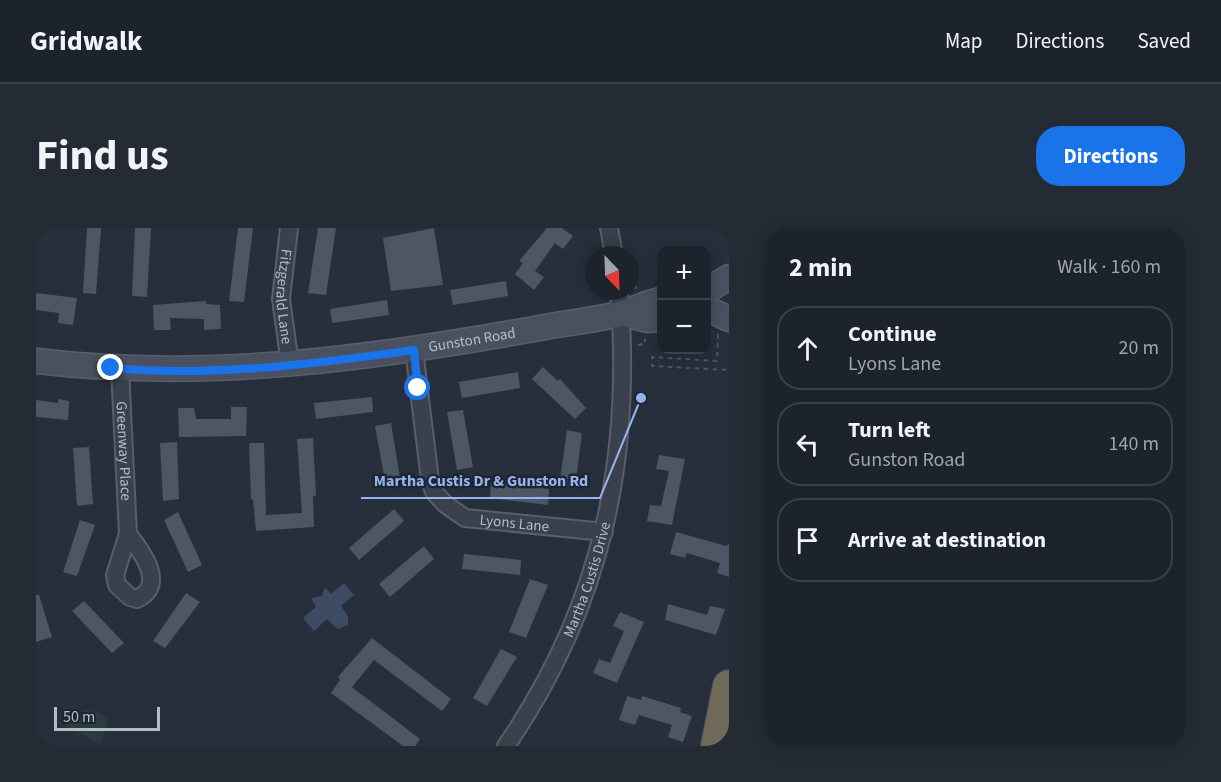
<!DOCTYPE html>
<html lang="en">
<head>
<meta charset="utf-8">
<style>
	:root { --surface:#1d232d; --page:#252b35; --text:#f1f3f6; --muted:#a0a4aa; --line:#3b4049; --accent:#1a73e8 }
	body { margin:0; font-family:"Source Sans 3",sans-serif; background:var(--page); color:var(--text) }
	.controls { position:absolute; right:18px; top:18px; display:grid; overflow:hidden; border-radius:12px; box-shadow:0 3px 15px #0003 }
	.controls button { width:54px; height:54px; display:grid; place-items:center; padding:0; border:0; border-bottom:2px solid var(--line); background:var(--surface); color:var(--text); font:30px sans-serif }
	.compass { position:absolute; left:549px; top:18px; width:54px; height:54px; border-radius:50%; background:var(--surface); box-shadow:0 3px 15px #0003; rotate:157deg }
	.scale { position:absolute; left:18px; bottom:15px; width:106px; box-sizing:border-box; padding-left:6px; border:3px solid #b6bcc7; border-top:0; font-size:16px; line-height:21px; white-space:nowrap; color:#b6bcc7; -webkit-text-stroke:4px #1f2631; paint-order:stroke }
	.stop { position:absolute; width:18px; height:18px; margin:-14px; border:4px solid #1a73e8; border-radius:50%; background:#fff }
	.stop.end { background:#1a73e8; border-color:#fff; box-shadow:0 2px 6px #0008 }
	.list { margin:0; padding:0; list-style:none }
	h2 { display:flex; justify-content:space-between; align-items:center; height:78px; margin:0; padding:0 24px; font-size:26px }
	h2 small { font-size:20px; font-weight:400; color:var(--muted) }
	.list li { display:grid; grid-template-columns:39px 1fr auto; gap:18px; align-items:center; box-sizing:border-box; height:84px; margin:0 12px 12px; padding:0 12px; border:2px solid var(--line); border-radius:24px }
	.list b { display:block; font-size:22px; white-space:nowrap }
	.list p { margin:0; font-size:20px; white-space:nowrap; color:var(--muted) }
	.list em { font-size:20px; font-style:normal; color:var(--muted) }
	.icon { flex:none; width:33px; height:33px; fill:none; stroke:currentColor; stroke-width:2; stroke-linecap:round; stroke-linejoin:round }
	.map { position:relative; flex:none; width:693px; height:518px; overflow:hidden; border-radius:24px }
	header { display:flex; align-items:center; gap:36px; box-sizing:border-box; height:84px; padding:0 30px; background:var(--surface); border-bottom:2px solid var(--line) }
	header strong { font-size:28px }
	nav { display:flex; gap:33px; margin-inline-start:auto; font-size:21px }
	.intro { display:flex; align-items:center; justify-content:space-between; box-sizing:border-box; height:144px; padding:0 36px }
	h1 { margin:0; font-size:42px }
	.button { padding:15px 27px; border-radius:24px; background:var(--accent); color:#fff; font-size:21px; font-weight:700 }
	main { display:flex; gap:36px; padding:0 36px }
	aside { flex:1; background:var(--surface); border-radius:24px; box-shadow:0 3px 15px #0003 }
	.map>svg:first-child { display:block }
	.green { fill:#2a3c3e }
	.water { fill:#3e4c63 }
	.building { fill:#4d5664 }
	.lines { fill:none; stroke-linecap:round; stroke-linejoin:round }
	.street-casing { stroke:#585f6a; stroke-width:20 }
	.secondary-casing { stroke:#585f6a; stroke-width:27 }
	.highway-casing { stroke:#454c57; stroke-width:34 }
	.path { stroke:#49595c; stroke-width:2; stroke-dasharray:4.5 4.5; stroke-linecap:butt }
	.street { stroke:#3a414c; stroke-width:16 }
	.secondary { stroke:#49505f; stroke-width:24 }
	.highway { stroke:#716958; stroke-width:32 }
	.route { stroke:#1a73e8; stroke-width:8 }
	.labels { text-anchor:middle; stroke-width:5; stroke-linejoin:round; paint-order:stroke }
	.street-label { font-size:15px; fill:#b6bcc7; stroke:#1f2631 }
	.leader { fill:none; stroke:#95b3ee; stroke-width:2 }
	.callout-dot { fill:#95b3ee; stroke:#1f2631; stroke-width:2 }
	.callout-label { font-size:16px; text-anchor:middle; font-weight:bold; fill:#95b3ee; stroke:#1f2631; stroke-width:5; stroke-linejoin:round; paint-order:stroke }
</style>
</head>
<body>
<header>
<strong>Gridwalk</strong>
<nav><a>Map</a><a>Directions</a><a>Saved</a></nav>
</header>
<div class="intro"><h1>Find us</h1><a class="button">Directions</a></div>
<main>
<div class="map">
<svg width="693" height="518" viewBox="0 0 693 518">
	<rect width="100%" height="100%" fill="#272f3c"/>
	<path class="green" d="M48,482l17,3 6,6v8l-7,17 -34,-18 3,-4 10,-1z"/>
	<path class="water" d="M308,355l10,12 -13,11 7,10v9l-10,4 -11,-10 -13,12 -11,-13 13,-11 -5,-9 11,-2 3,-9 6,7z"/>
	<g class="building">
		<path d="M51,0h14l-5,66 -13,-1z"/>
		<path d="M99,0h16l-4,69 -15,-1z"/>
		<path d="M202,0h15l-9,74 -15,-1z"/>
		<path d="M282,0h18l-10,67 -18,-2z"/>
		<path d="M398,0l9,57 -52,6 -8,-53z"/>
		<path d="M511,0h15l11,8 -10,13 -8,-6 -20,28 9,6 -10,13 -19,-16 8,-11 -4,-2z"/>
		<path d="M470,53l2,15 -55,9 -3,-15z"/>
		<path d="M0,65l41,5 -4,27 -15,-2 1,-10 -23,-3z"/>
		<path d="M351,72l2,15 -57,8 -2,-14z"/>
		<path d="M170,73v3l14,1 1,24 -17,1v-11l-34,-1 1,12h-17l-1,-25z"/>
		<path d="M507,139l15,14 2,-2 26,29 -11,11 -43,-40z"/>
		<path d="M482,144l2,16 -58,10 -3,-16z"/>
		<path d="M336,169l1,15 -57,7 -2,-16z"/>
		<path d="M22,171l11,2 -1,19 -32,-3v-17l22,3z"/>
		<path d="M195,179h16l-1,29 -67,1 -1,-29h16l2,11h35z"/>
		<path d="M427,182l10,57 -16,3 -10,-58z"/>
		<path d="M355,195l9,55 -15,3 -10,-55z"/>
		<path d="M531,202l15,3 -7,55 -16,-1z"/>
		<path d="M277,210l3,58h-3l1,31 -58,4 -3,-32 -2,1 -2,-57h15l2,72 36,-2 -5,-74z"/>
		<path d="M141,214l2,57 -16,2 -3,-58z"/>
		<path d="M53,219l4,57 -16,2 -4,-58z"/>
		<path d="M623,227l26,4 -13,66 -25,-4 3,-16 11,1 8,-35 -13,-2z"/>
		<path d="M455,254l58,7 -1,16 -58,-7z"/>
		<path d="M358,281l10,12 -45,39 -10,-12z"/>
		<path d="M142,284l24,53 -14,7 -24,-52z"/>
		<path d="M44,292l15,5 -18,51 -14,-4z"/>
		<path d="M640,304l50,14 3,-2v33l-12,-4 3,-10 -33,-10 -2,5 -15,-4z"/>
		<path d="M388,318l10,13 -44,38 -11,-13z"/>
		<path d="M428,326l57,6 -1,15 -58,-6z"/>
		<path d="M494,351l18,6 -22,53 -17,-6z"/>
		<path d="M150,365l14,9 -35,46 -12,-7z"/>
		<path d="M0,367h3l13,42 -16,5z"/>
		<path d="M48,373l40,42 -12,10 -40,-42z"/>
		<path d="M632,376l39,11 3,-9 15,3 -9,26 -51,-15z"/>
		<path d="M584,384l24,10 -27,61 -24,-10 6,-14 11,4 14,-32 -11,-5z"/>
		<path d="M336,410l79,61 -9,12 -68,-51 -22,27 68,52 -5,7h-12l-72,-53 9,-13 -2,-3z"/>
		<path d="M465,421l16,8 -30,49 -14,-8z"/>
		<path d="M591,468l14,4 1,-4 39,12 -1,4 12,4 -9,26 -15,-5 4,-12 -33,-10 -4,10 -16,-5z"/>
	</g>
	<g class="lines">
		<defs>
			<g id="street">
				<path id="s1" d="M253,0l-8,71 9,65"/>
				<path d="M573,0l5,27"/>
				<path id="s2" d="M378,122l16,130 4,12 11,12 20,14 139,14"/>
				<path id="s3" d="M84,141l8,165 -13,41 2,10 13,12 7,2c30,-14 5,-47 -9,-65"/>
				<path id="s4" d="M470,518c96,-140 127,-288 113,-455"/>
			</g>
			<g id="secondary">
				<path d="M670,63l23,-14"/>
				<path d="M585,85l26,7 15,-1"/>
				<path d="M670,85l8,-1 15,7"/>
				<path id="s5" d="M0,133c175,21 348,-4 520,-36 21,-3 42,-6 63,-11 15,-4 27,-12 43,-14"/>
			</g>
			<path id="highway" d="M681,518l12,-60"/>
		</defs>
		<use href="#street" class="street-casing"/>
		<use href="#secondary" class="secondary-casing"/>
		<use href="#highway" class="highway-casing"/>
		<g class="path">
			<path d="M597,49l3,12"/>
			<path d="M682,106l-1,27 -65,-4v9l77,4"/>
			<path d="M602,117l7,-1v-5"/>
		</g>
		<use href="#street" class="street"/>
		<use href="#secondary" class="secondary"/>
		<use href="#highway" class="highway"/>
	</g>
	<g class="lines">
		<path class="route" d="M75,140c100,9 204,-4 303,-18l4,38"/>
	</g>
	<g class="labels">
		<g class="street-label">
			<text dy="5" stroke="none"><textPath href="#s1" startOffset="69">Fitzgerald Lane</textPath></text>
			<text dy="5" stroke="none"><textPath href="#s5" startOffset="438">Gunston Road</textPath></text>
			<text dy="5" stroke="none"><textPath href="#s3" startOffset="82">Greenway Place</textPath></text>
			<text dy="5" stroke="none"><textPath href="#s2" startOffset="234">Lyons Lane</textPath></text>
			<text dy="5" stroke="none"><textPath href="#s4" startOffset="186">Martha Custis Drive</textPath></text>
		</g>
	</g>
	<path class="leader" d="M605 170L564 270H325"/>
	<circle class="callout-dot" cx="605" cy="170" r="6"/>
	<g class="callout-label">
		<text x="445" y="258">Martha Custis Dr &amp; Gunston Rd</text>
	</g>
</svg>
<div class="controls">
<button>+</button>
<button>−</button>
</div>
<svg class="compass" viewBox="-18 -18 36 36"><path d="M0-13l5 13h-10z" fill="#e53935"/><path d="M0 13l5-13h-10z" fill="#a0a4aa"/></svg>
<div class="scale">50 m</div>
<div class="stop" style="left:382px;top:160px"></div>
<div class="stop end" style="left:75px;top:140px"></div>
</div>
<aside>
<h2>2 min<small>Walk · 160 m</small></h2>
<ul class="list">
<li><svg class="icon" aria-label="ahead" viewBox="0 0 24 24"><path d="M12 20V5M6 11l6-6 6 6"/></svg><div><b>Continue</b><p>Lyons Lane</p></div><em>20 m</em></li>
<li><svg class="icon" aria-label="left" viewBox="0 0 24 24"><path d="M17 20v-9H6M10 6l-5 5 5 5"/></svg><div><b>Turn left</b><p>Gunston Road</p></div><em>140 m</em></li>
<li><svg class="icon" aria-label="arrive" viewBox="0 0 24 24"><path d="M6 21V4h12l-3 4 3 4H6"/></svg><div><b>Arrive at destination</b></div></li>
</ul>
</aside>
</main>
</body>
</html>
